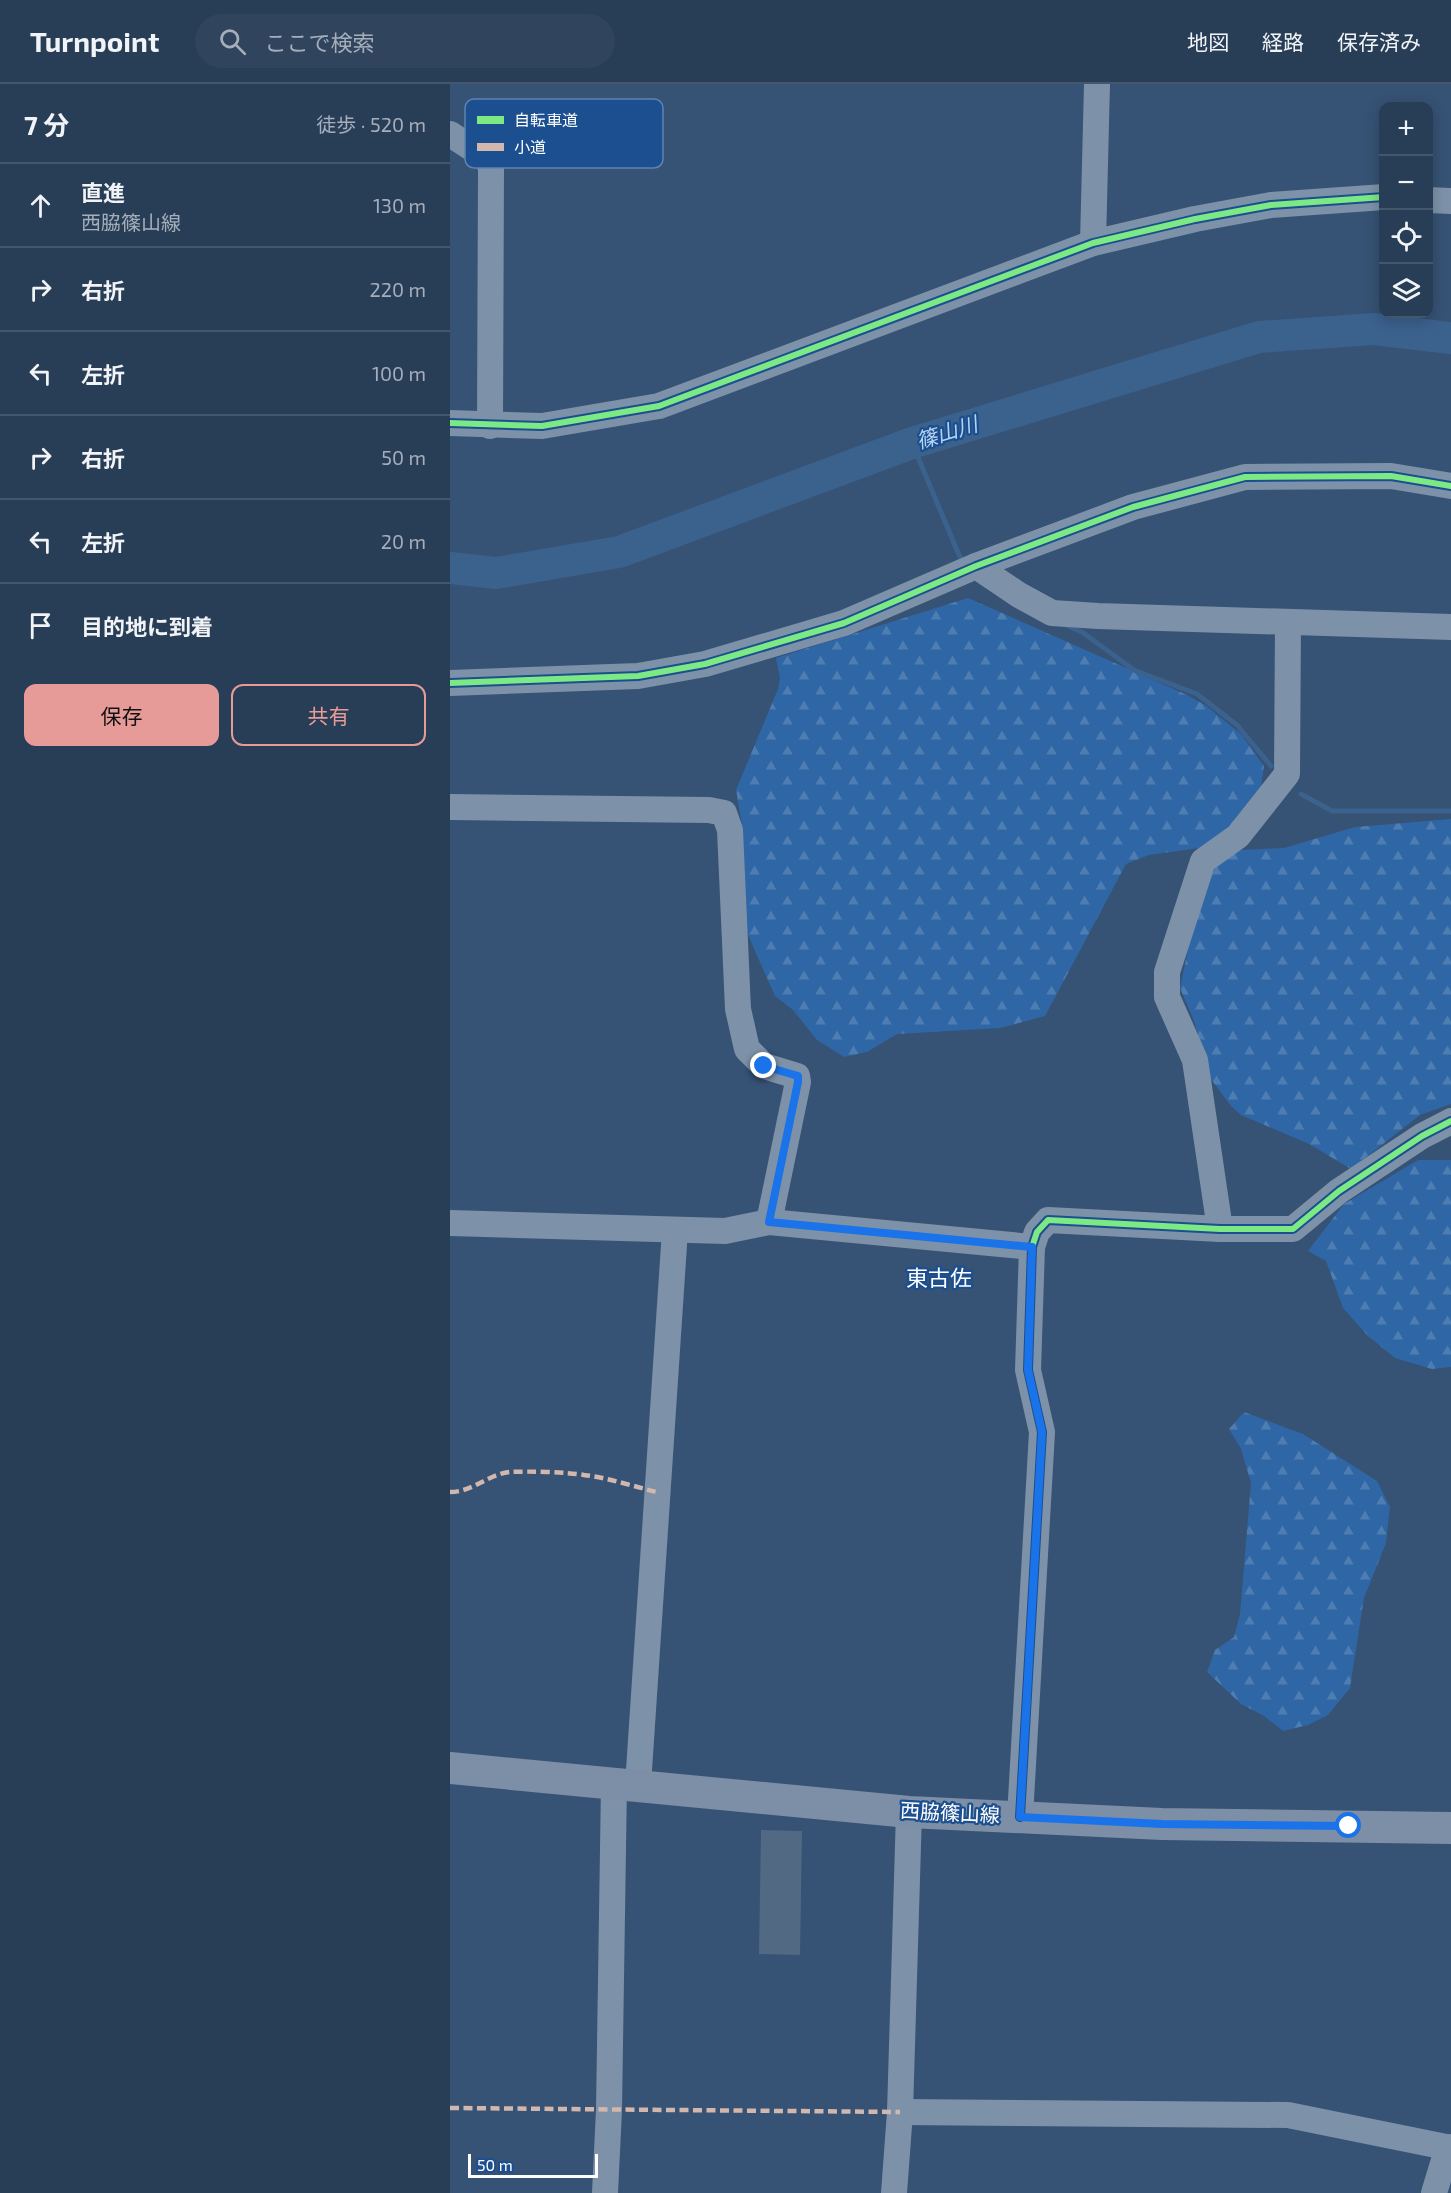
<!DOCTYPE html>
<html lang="ja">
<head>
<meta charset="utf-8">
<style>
	:root { --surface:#283e57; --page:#30455d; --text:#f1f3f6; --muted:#a5aeba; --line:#44576d; --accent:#e69b98 }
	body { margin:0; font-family:"Exo 2","Noto Sans JP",sans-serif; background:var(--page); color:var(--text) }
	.controls { position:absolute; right:18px; top:18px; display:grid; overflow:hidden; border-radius:12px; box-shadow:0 3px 15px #0003 }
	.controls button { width:54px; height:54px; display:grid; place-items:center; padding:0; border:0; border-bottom:2px solid var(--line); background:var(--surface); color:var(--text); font:30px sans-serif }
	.scale { position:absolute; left:18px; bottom:15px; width:130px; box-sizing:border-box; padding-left:6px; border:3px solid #fff; border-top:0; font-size:16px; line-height:21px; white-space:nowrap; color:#fff; -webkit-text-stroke:4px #1b4f8f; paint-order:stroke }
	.stop { position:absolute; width:18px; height:18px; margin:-14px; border:4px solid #1a73e8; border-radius:50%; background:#fff }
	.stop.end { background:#1a73e8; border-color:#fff; box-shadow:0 2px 6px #0008 }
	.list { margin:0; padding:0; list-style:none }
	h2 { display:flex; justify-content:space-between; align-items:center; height:78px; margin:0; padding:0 24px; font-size:26px }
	h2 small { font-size:20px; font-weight:400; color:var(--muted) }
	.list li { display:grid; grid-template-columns:39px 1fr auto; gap:18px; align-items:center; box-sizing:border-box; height:84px; padding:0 24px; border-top:2px solid var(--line) }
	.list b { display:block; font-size:22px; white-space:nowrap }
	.list p { margin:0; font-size:20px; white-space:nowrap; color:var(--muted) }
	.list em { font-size:20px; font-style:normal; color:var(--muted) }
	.actions { display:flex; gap:12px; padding:18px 24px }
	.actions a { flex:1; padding:14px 0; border:2px solid var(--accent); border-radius:12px; text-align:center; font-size:21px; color:var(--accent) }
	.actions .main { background:var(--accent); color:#111 }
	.icon { flex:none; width:33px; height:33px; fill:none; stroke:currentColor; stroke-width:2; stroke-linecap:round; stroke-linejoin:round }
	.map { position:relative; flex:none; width:1001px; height:2109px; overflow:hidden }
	header { display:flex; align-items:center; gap:36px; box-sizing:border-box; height:84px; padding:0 30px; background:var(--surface); border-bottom:2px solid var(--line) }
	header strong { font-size:28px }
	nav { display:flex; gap:33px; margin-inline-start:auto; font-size:21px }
	.search { width:420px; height:54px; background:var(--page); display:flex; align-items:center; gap:15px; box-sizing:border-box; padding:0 21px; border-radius:33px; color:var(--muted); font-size:22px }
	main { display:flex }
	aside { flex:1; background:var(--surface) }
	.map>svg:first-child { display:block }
	.forest { fill:url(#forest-firs) }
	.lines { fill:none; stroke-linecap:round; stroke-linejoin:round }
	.stream { stroke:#3b618d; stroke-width:5 }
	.river { stroke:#3b618d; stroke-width:32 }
	.building { fill:#526984 }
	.minor { stroke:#7d92a8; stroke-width:26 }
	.major { stroke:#7d8ea7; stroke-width:32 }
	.quiet { stroke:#d1b7ad; stroke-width:4.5; stroke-dasharray:9 4.5; stroke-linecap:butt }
	.cycleway-casing { stroke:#1b4f8f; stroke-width:10 }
	.cycleway { stroke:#7ce984; stroke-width:6 }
	.route { stroke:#1a73e8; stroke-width:8 }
	.labels { text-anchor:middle; stroke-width:4.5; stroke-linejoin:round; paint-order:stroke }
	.street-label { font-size:20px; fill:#fff; stroke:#1b4f8f }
	.water-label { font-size:21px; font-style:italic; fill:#b5d3f5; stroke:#1b4f8f }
	.quarter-label { font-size:22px; fill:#fff; stroke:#1b4f8f }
	.key { fill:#1b4f8f; stroke:#5f84b1; stroke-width:1.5 }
	.key-label { font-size:16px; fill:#fff }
</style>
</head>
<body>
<header>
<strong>Turnpoint</strong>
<div class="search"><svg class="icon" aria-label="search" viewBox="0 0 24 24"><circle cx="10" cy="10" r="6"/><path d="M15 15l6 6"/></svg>ここで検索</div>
<nav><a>地図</a><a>経路</a><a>保存済み</a></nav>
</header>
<main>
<aside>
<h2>7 分<small>徒歩 · 520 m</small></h2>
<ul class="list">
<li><svg class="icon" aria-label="ahead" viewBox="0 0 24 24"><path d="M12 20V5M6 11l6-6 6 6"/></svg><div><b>直進</b><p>西脇篠山線</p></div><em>130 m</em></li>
<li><svg class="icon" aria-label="right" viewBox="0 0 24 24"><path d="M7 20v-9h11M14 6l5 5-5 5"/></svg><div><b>右折</b></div><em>220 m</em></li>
<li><svg class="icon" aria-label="left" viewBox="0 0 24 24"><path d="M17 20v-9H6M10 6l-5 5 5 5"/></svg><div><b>左折</b></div><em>100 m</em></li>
<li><svg class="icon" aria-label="right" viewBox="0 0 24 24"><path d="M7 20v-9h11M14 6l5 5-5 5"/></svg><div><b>右折</b></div><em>50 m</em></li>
<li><svg class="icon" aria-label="left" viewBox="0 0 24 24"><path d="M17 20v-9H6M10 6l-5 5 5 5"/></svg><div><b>左折</b></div><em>20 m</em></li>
<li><svg class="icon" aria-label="arrive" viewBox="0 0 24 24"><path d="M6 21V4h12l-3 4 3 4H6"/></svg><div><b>目的地に到着</b></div></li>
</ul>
<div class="actions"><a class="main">保存</a><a>共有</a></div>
</aside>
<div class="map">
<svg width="1001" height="2109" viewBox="0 0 1001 2109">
	<defs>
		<pattern id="forest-firs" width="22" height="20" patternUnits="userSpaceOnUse" patternTransform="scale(1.5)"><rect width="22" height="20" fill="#2f66a5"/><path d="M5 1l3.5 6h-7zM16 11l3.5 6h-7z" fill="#4e7db2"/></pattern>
	</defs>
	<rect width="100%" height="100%" fill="#365274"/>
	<g class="forest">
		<path d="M518,514l217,96 20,11 36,29 23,32 -5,36 -49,40 -11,6 -50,7 -23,9 -81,152 -45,12 -103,6 -30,18 -23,5 -27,-17 -24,-30 -18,-14 -35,-79 2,-92 -6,-35 42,-101 2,-11 -4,-20z"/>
		<path d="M1001,735v285l-31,11 -69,54 -42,-25 -68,-29 -10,-9 -21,-28 -16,-57 -14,-33 17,-82 21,-44 20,-12 46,-2 71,-21z"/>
		<path d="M968,1076h33v207l-19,2 -37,-11 -27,-22 -25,-28 -17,-47 -18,-10 36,-47z"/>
		<path d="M794,1328l59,22 74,47 13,26 -4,36 -22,55 -14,90 -22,27 -20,10 -25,6 -19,-15 -23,-12 -34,-32 8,-22 19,-13 6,-23 11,-131 -10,-34 -12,-20z"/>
	</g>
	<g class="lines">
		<g class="stream">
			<path d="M462,359l47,112 6,9"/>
			<path d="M613,540l19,8 52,38 63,24 40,31 34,41"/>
			<path d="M851,710l31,17h119"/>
		</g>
		<path class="river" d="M0,484l46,5 123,-21 293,-109 347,-106 114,-8 78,9"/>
	</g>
	<path class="building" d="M311,1746l41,1 -2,124 -41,-1z"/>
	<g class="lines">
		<g class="minor">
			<path d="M0,50l37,24 4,10 -1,258"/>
			<path d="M978,116l23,1"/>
			<path d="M643,159l4,-159"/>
			<path d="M0,339l92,3 117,-20 434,-163 102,-24 76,-14 113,-8"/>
			<path d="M526,482l43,29 33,18 46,3 353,11"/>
			<path d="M0,599l188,-7 67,-12 139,-41 132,-57 157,-59 112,-30 146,-1 60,10"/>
			<path d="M0,723l259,3 15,3 6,17 8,179 9,40 17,17 33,10 1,6 -29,140"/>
			<path d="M0,1139l275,8 44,-9 263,25"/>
			<path d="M770,1145l-25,-169 -28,-63v-25l36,-111 35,-25 49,-62 1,-152"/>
			<path d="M188,1701l37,-555"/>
			<path d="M570,1733l22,-385 -14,-62 4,-123 5,-15 11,-12 172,9h73l46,-38 83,-55 29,-15"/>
			<path d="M450,2028l388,3 163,33"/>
			<path d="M155,2109l4,-83 5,-327"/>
			<path d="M444,2109l6,-81 9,-300"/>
			<path d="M984,2109l14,-46"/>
		</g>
		<path class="major" d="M0,1684l459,44 253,12 289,4"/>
		<g class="quiet">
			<path d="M0,1408c23,0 38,-18 60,-20 19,-1 56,0 74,3 24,3 49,11 72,17"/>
			<path d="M0,2024l450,4"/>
		</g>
		<defs>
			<g id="cycleway">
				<path d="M0,339l92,3 117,-20 434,-163 102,-24 76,-14 113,-8"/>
				<path d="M0,599l188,-7 67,-12 139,-41 132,-57 157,-59 112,-30 146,-1 60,10"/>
				<path d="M570,1733l22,-385 -14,-62 4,-123 5,-15 11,-12 172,9h73l46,-38 83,-55 29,-15"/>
			</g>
		</defs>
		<use href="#cycleway" class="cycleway-casing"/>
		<use href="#cycleway" class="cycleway"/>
	</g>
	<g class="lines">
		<path class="route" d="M314,982l34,10v6l-29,140 263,25 -4,123 14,62 -22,385 142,7 187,2"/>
	</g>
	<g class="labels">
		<g class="street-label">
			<text transform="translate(500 1729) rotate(3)" y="7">西脇篠山線</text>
		</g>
		<g class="water-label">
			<text transform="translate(497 349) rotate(-17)" y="7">篠山川</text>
		</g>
		<g class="quarter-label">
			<text x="489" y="1202">東古佐</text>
		</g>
	</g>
	<rect x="15" y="15" width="198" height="69" rx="9" class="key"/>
	<rect x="27" y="32" width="27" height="8" fill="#7ce984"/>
	<rect x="27" y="59" width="27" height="8" fill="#d1b7ad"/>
	<g class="key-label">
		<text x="64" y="42">自転車道</text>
		<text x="64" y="69">小道</text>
	</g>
</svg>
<div class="controls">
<button>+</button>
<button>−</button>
<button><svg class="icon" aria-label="locate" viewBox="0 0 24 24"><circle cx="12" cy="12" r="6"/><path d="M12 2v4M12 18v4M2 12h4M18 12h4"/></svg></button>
<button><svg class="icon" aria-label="layers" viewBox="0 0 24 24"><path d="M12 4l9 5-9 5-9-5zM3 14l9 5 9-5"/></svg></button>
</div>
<div class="scale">50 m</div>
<div class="stop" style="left:899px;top:1742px"></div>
<div class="stop end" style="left:314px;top:982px"></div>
</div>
</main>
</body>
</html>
